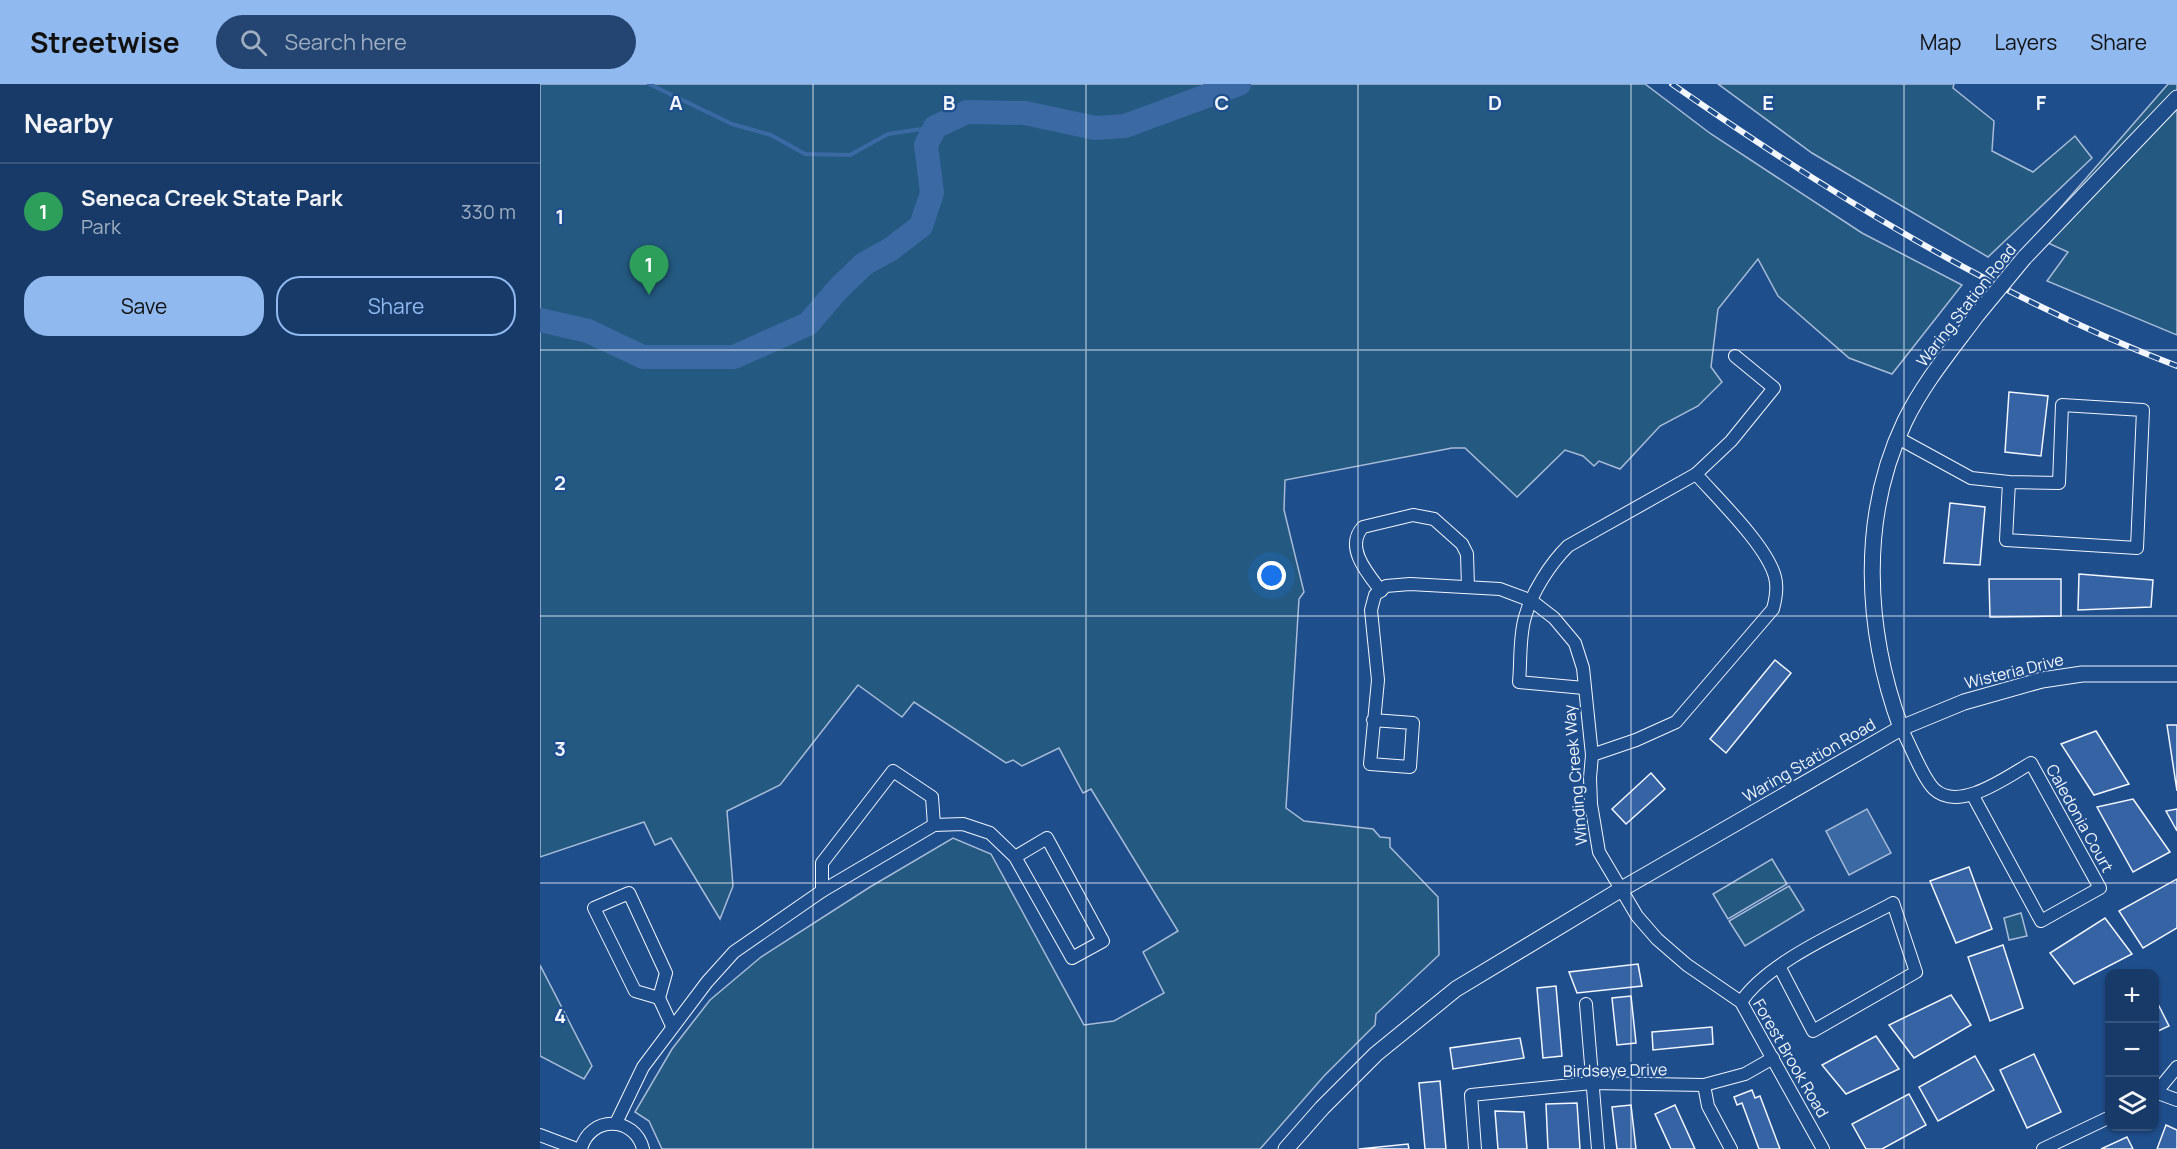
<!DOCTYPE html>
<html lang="en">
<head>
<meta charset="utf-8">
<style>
	:root { --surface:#173a69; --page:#244571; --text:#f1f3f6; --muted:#9eadc0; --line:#36547d; --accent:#90b9f0 }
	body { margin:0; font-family:Manrope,sans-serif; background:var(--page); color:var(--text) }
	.controls { position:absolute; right:18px; bottom:18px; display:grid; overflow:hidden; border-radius:12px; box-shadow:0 2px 4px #0004 }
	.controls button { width:54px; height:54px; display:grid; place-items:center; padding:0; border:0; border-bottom:2px solid var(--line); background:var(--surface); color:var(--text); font:30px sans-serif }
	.you { position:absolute; left:732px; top:492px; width:21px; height:21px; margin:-15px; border:4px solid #fff; border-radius:50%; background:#1a73e8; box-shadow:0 0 0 9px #1a73e833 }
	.badge { display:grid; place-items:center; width:39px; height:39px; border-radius:50%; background:var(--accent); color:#fff; font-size:20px; font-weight:700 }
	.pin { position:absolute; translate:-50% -50px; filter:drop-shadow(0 2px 3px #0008) }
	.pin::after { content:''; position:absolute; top:32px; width:21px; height:18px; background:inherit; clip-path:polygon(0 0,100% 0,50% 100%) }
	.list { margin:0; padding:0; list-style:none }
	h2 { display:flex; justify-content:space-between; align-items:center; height:78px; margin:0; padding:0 24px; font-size:26px }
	h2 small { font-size:20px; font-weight:400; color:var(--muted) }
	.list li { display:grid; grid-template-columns:39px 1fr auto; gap:18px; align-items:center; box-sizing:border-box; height:96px; padding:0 24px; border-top:2px solid var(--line) }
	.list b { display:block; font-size:22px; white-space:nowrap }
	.list p { margin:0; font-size:20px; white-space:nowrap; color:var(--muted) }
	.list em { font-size:20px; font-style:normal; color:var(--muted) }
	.actions { display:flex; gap:12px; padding:18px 24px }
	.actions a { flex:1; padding:14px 0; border:2px solid var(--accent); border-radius:24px; text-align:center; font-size:21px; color:var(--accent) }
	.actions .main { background:var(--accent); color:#111 }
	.icon { flex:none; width:33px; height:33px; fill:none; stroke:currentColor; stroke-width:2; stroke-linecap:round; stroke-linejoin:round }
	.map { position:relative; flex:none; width:1637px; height:1065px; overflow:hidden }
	header { display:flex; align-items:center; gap:36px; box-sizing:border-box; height:84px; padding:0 30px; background:var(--accent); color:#111 }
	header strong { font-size:28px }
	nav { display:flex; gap:33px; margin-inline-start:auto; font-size:21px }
	.search { width:420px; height:54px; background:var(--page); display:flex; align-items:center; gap:15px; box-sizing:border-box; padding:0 21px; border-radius:33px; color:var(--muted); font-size:22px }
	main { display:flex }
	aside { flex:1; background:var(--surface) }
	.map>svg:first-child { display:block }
	.green { fill:#245a82; stroke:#a8bbd7; stroke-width:1.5 }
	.water { fill:#3b69a3; stroke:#a8bbd7; stroke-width:1.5 }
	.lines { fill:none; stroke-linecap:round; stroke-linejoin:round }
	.stream { stroke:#3b69a3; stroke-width:4 }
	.river { stroke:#3b69a3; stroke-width:24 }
	.building { fill:#3563a3; stroke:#f2f6ff; stroke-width:1.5 }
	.minor-casing { stroke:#f2f6ff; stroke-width:14 }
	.tertiary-casing { stroke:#f2f6ff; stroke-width:17 }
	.minor { stroke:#1f4e8c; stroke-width:12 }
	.tertiary { stroke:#1f4e8c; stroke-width:15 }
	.rail-casing { stroke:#f2f6ff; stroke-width:6 }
	.rail { stroke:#1f4e8c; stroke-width:4; stroke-dasharray:11; stroke-linecap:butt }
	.tertiary-bridge-casing { stroke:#f2f6ff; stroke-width:17; stroke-linecap:butt }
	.tertiary-bridge { stroke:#1f4e8c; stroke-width:15 }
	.grid { fill:none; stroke:#f2f6ff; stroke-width:1.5; stroke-opacity:0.55 }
	.labels { text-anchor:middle; stroke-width:4.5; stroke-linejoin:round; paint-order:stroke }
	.street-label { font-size:16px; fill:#f2f6ff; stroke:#1f4e8c }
	.grid-label { font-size:20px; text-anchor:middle; font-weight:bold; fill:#f2f6ff; stroke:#1f4e8c; stroke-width:4.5; stroke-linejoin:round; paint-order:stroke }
</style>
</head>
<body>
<header>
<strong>Streetwise</strong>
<div class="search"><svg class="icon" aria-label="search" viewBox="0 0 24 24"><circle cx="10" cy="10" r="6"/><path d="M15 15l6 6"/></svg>Search here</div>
<nav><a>Map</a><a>Layers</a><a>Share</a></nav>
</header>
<main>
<aside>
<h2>Nearby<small></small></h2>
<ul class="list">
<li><span class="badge" style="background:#2e9e5b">1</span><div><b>Seneca Creek State Park</b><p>Park</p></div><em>330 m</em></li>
</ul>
<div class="actions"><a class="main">Save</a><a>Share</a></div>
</aside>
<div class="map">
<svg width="1637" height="1065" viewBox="0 0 1637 1065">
	<rect width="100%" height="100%" fill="#1f4e8c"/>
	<g class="green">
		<path d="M0,0h1105l66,50 151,99 100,52 -70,89 -43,-16 -71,-62 -20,-37 -40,50 -7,58 11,15 -24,24 -38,20 -40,43 -21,-8 -5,5 -11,-10 -18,-6 -48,47 -52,-49h-13l-167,32 -1,30 20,82 -5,7 -13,209 18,13 69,8 7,8 10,1v9l48,50 1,58 -63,59 -1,11 -51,51 -64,73h-598l-13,-28 -14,-9 37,-63 38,-49 51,-43 109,-70 83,-49 38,16 93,171 30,-4 50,-28 -21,-41 35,-21 -87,-142 -8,4 -24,-45 -37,18 -9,-6 -7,3 -92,-61 -12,15 -44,-32 -78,100 -53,26 6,75 -13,33 -49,-81 -16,7 -11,-23 -104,35z"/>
		<path d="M1178,0h236l-1,4 41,33 -2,30 41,21 42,-36 17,22 -104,99 -176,-104z"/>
		<path d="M1628,0h9v251l-130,-54 21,-29 -33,-15z"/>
		<path d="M1232,775l15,25 -59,35 -15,-25z"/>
		<path d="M1249,802l15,24 -59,36 -16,-25z"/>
		<path d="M1481,829l6,23 -18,4 -5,-22z"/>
		<path d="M0,881l52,101 -8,13 -44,-23z"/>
	</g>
	<path class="water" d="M1327,725l24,44 -42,22 -23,-44z"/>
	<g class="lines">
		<path class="stream" d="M109,0l83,40 39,11 34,19 45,1 38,-21 47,-7"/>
		<path class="river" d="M0,236l48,11 55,26h91l74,-33 30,-35 26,-25 27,-15 30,-23 11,-33 -6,-48 9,-18 32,-15 58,1 70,15 30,-2 114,-42"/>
	</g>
	<g class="building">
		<path d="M1469,308l39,4 -7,60 -36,-4z"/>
		<path d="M1410,419l35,4 -5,58 -36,-2z"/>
		<path d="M1539,490l74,6 -2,27 -73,3z"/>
		<path d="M1449,495h72v37l-71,1z"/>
		<path d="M1235,576l16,13 -65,80 -16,-14z"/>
		<path d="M1627,641h10v66z"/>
		<path d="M1556,647l33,53 -35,11 -33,-51z"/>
		<path d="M1111,689l14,16 -39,35 -14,-15z"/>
		<path d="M1593,715l37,53 -37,20 -36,-65z"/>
		<path d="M1637,725v22l-11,-20z"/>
		<path d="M1429,783l23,62 -36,14 -26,-62z"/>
		<path d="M1637,795v49l-34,20 -24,-37z"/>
		<path d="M1565,834l27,36 -58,30 -24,-31z"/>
		<path d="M1463,861l20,63 -33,13 -22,-64z"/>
		<path d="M1098,880l4,22 -65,7 -8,-21z"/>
		<path d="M1016,902l6,70 -19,2 -6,-70z"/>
		<path d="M1411,911l20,30 -57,33 -25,-33z"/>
		<path d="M1091,912l5,47 -19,2 -5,-47z"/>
		<path d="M1614,912l15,30 -15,7z"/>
		<path d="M1172,943l1,17 -60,6 -1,-18z"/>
		<path d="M1336,952l23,33 -53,25 -24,-29z"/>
		<path d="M980,954l4,20 -71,11 -3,-21z"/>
		<path d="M1494,970l27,58 -34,16 -27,-58z"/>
		<path d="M1435,972l19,34 -56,31 -19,-34z"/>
		<path d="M900,997l6,68h-21l-6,-66z"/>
		<path d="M1212,1006l3,8 5,-2 20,53h-21l-17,-46 -5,2 -3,-8z"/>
		<path d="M1369,1010l17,31 -44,24h-16l-14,-25z"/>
		<path d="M1037,1019l3,46h-32l-2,-45z"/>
		<path d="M1091,1021l5,44h-19l-5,-42z"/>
		<path d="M1135,1021l20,44h-24l-16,-35z"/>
		<path d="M955,1027l29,1 3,37h-29z"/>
		<path d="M1626,1041l11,5v19h-20z"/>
		<path d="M1587,1053l6,12h-32z"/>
		<path d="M868,1060l1,5h-50z"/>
	</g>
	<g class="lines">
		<defs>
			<g id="minor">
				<path d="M1358,354l73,40 38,4 -3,58 131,8 6,-138 -81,-5 -3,78 -50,-1"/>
				<path d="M841,507c-13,-17 -37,-44 -18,-64l50,-12 21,4 28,25 5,10 1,33"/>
				<path d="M1044,604l-65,-6c2,-20 0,-45 6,-65 7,-25 25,-53 43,-71l128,-72 35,-33 43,-53 -39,-32"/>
				<path d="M833,636l40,3 -3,44 -40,-3 8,-84 -7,-70 4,-15 11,-9 24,-2 90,5 32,12 22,17 21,25 8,25 9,87 -2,23 1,26 8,48 38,64 20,23 30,26 54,37 82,147"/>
				<path d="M1361,644c9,16 21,49 33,61 25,24 74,-13 97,-26l69,125 -59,33 -69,-127"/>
				<path d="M1052,671l44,-15 40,-18 97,-113c3,-11 5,-21 2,-32 -8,-31 -57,-78 -79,-103"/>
				<path d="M282,807v-28l71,-92 39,26 2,28"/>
				<path d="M119,914l-24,-7 -41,-83 35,-15 37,80 -7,25 13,28"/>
				<path d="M1201,918c28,-42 107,-74 152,-99l23,69 -103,59 -34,-65"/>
				<path d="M1046,920l12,145"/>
				<path d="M1164,1001l4,21 23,43"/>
				<path d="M1618,1009l19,7"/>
				<path d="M1614,1011l23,-28"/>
				<path d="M76,1039l27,-56 64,-85 27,-30 88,-61 112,-66 29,-1 27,9 25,24 57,101 31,-17 -56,-103 -32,19"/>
				<path d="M0,1051l37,14"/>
				<path d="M41,1065c9,-34 54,-33 62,0"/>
				<path d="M935,1065l-4,-54 121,-12 112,2 41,-11 28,-16"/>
				<path d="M1503,1065l67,-32"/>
			</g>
			<g id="tertiary">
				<path d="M1484,174l153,-160"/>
				<path d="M1361,644c-36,-98 -42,-211 4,-307 19,-39 47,-72 72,-106"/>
				<path d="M746,1065l36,-41 54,-54 80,-65 164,-99 281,-162 63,-26 78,-22 40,-6h95"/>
			</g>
		</defs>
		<use href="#minor" class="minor-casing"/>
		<use href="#tertiary" class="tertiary-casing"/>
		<use href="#minor" class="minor"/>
		<use href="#tertiary" class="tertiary"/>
		<defs>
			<path id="rail" d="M1132,0c158,110 324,213 505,282"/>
		</defs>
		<use href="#rail" class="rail-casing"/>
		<use href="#rail" class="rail"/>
		<defs>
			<path id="tertiary-bridge" d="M1437,231l47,-57"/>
		</defs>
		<use href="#tertiary-bridge" class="tertiary-bridge-casing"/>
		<use href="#tertiary-bridge" class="tertiary-bridge"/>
	</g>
	<path class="grid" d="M273,0v1065M546,0v1065M818,0v1065M1091,0v1065M1364,0v1065M0,266h1637M0,532h1637M0,799h1637"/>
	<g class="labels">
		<g class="street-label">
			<text transform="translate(1426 221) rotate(-52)" y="6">Waring Station Road</text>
			<text transform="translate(1474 587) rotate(-14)" y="6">Wisteria Drive</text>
			<text transform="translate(1269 676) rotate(-30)" y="6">Waring Station Road</text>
			<text transform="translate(1035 691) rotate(-95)" y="6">Winding Creek Way</text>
			<text transform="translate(1540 734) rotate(61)" y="6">Caledonia Court</text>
			<text transform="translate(1251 974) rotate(60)" y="6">Forest Brook Road</text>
			<text transform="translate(1075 986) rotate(-1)" y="6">Birdseye Drive</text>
		</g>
	</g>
	<g class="grid-label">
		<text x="136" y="26">A</text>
		<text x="409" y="26">B</text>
		<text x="682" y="26">C</text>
		<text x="955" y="26">D</text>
		<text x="1228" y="26">E</text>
		<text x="1501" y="26">F</text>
		<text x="20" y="140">1</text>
		<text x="20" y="406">2</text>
		<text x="20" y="672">3</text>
		<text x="20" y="939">4</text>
	</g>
</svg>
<div class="controls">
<button>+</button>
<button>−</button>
<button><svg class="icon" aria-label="layers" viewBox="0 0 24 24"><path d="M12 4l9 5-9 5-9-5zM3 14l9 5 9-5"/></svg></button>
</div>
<div class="you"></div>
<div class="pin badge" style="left:109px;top:211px;background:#2e9e5b">1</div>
</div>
</main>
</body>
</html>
